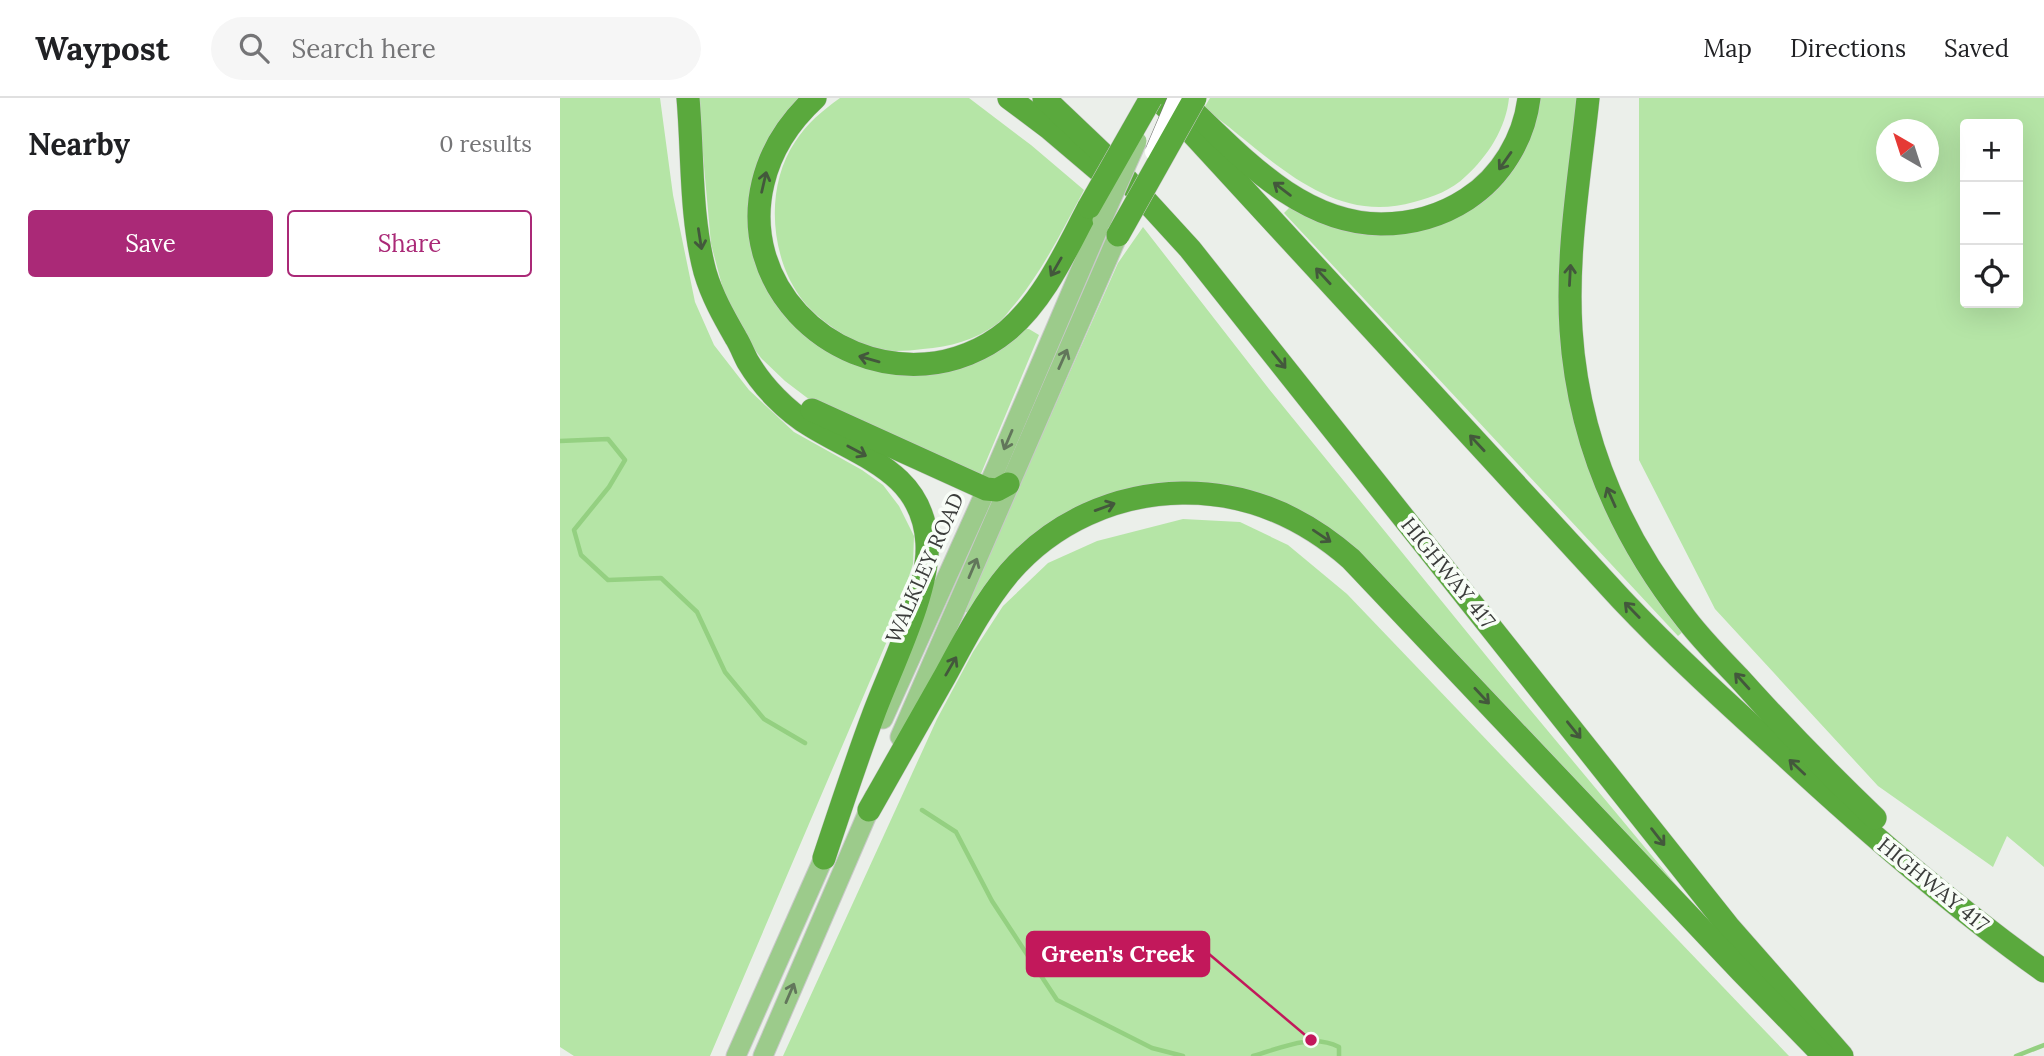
<!DOCTYPE html>
<html lang="en">
<head>
<meta charset="utf-8">
<style>
	:root { --surface:#fff; --page:#f6f6f6; --text:#202124; --muted:#757577; --line:#e0e0e0; --accent:#aa2977 }
	body { margin:0; font-family:Lora,serif; background:var(--page); color:var(--text) }
	.controls { position:absolute; right:21px; top:21px; display:grid; overflow:hidden; border-radius:7px; box-shadow:0 7px 28px #0002 }
	.controls button { width:63px; height:63px; display:grid; place-items:center; padding:0; border:0; border-bottom:2px solid var(--line); background:var(--surface); color:var(--text); font:35px sans-serif }
	.compass { position:absolute; left:1316px; top:21px; width:63px; height:63px; border-radius:50%; background:var(--surface); box-shadow:0 7px 28px #0002; rotate:321deg }
	.list { margin:0; padding:0; list-style:none }
	h2 { display:flex; justify-content:space-between; align-items:center; height:91px; margin:0; padding:0 28px; font-size:30px }
	h2 small { font-size:23px; font-weight:400; color:var(--muted) }
	.actions { display:flex; gap:14px; padding:21px 28px }
	.actions a { flex:1; padding:16px 0; border:2px solid var(--accent); border-radius:7px; text-align:center; font-size:24px; color:var(--accent) }
	.actions .main { background:var(--accent); color:#fff }
	.icon { flex:none; width:38px; height:38px; fill:none; stroke:currentColor; stroke-width:2; stroke-linecap:round; stroke-linejoin:round }
	.map { position:relative; flex:none; width:1484px; height:958px; overflow:hidden }
	header { display:flex; align-items:center; gap:42px; box-sizing:border-box; height:98px; padding:0 35px; background:var(--surface); border-bottom:2px solid var(--line) }
	header strong { font-size:33px }
	nav { display:flex; gap:38px; margin-inline-start:auto; font-size:24px }
	.search { width:490px; height:63px; background:var(--page); display:flex; align-items:center; gap:18px; box-sizing:border-box; padding:0 24px; border-radius:38px; color:var(--muted); font-size:26px }
	main { display:flex }
	aside { flex:1; background:var(--surface) }
	.map>svg:first-child { display:block }
	.green { fill:#b5e5a6; fill-rule:evenodd }
	.lines { fill:none; stroke-linecap:round; stroke-linejoin:round }
	.stream { stroke:#94d081; stroke-width:4.5 }
	.primary-casing { stroke:#c8c9c8; stroke-width:21 }
	.motorway-casing { stroke:#c8c9c8; stroke-width:24 }
	.primary { stroke:#9ccb8b; stroke-width:19 }
	.motorway { stroke:#5aa93d; stroke-width:23 }
	.secondary-bridge-casing { stroke:#6e716c; stroke-width:19; stroke-linecap:butt }
	.primary-bridge-casing { stroke:#c8c9c8; stroke-width:21; stroke-linecap:butt }
	.motorway-bridge-casing { stroke:#c8c9c8; stroke-width:24; stroke-linecap:butt }
	.secondary-bridge { stroke:#fff; stroke-width:18 }
	.primary-bridge { stroke:#9ccb8b; stroke-width:19 }
	.motorway-bridge { stroke:#5aa93d; stroke-width:23 }
	.oneway { stroke:#43583c }
	.oneway2 { stroke:#62765b }
	.labels { text-anchor:middle; stroke-width:7; stroke-linejoin:round; paint-order:stroke }
	.street-label { font-size:21px; fill:#3b3d3b; stroke:#f8fdf7 }
	.leader { fill:none; stroke:#c2185b; stroke-width:2.5 }
	.callout-dot { fill:#c2185b; stroke:#f8fdf7; stroke-width:2.5 }
	.callout { fill:#c2185b; stroke:#c2185b; stroke-width:2.5 }
	.callout-label { font-size:23px; text-anchor:middle; font-weight:bold; fill:#fff }
</style>
</head>
<body>
<header>
<strong>Waypost</strong>
<div class="search"><svg class="icon" aria-label="search" viewBox="0 0 24 24"><circle cx="10" cy="10" r="6"/><path d="M15 15l6 6"/></svg>Search here</div>
<nav><a>Map</a><a>Directions</a><a>Saved</a></nav>
</header>
<main>
<aside>
<h2>Nearby<small>0 results</small></h2>
<ul class="list">
</ul>
<div class="actions"><a class="main">Save</a><a>Share</a></div>
</aside>
<div class="map">
<svg width="1484" height="958" viewBox="0 0 1484 958">
	<rect width="100%" height="100%" fill="#ebefea"/>
	<g class="green">
		<path d="M0,0h100l13,97 22,107 19,43 35,45 45,42 68,38 21,15 16,21 15,30 -1,28 -23,70 -180,422h-136l-14,-9z"/>
		<path d="M134,0h111l-51,91 38,128 121,55 111,-43h5l10,6 -59,141 -170,-76 -25,-19 -24,-23 -15,-20 -22,-45 -13,-49 -10,-111z"/>
		<path d="M280,0h129l62,47 53,45c-21,39 -41,80 -69,114 -6,6 -11,15 -18,20 -22,16 -47,23 -74,25 -17,2 -38,4 -53,-2 -23,-8 -50,-26 -66,-45 -34,-42 -40,-114 -9,-160 12,-19 27,-31 45,-44z"/>
		<path d="M650,0h299c-3,30 -21,58 -43,78 -14,14 -33,21 -52,26 -86,25 -147,-49 -210,-94z"/>
		<path d="M977,0h44l-12,292 118,238 -9,8 -394,-423 8,-8 24,13 144,-6z"/>
		<path d="M1079,0h405v769l-37,-31 -14,31 -115,-81 -163,-177 -76,-149zM1405,26h53v179h-53zM1326,32h42v42h-42z"/>
		<path d="M583,129l126,162 254,312 159,191 -3,4 -262,-277 -159,-125 -156,5 -130,116 -8,-4 154,-348z"/>
		<path d="M623,421l57,3 48,23 59,49 442,462h-1006l154,-337 36,-67 30,-46 45,-43 49,-22z"/>
	</g>
	<g class="lines">
		<g class="stream">
			<path d="M0,343l48,-2 17,21 -16,27 -35,43 7,25 27,25 53,-2 36,34 28,60 39,47 41,24"/>
			<path d="M362,712l34,22 36,69 65,99 95,48 31,8"/>
			<path d="M693,958c28,-8 58,-23 86,-9v9"/>
			<path d="M1456,958l28,-11"/>
		</g>
		<defs>
			<g id="primary">
				<path d="M323,621l114,-253 105,-246"/>
				<path d="M340,639l218,-502"/>
				<path d="M176,958l93,-210"/>
				<path d="M203,958l112,-260"/>
			</g>
			<g id="motorway">
				<path d="M128,0c5,57 2,118 17,174 7,24 19,45 31,66 5,8 8,17 12,24 15,25 38,49 63,64 50,31 112,46 116,117 3,47 -36,124 -53,170 -18,48 -34,97 -50,145"/>
				<path d="M255,0c-25,23 -44,51 -52,85 -24,100 63,188 162,181 29,-2 59,-14 82,-33 38,-32 59,-81 82,-124"/>
				<path d="M449,0l40,30 53,45"/>
				<path d="M484,0l60,57 86,94 538,677 114,130"/>
				<path d="M597,0l35,35 429,466c51,54 106,104 161,154 84,78 169,152 262,218"/>
				<path d="M619,0c58,53 117,125 202,126 30,0 60,-8 86,-25 34,-22 57,-60 62,-101"/>
				<path d="M1028,0c-8,76 -22,155 -17,232 7,108 48,204 115,289 16,21 35,40 53,59 44,49 89,95 136,140"/>
				<path d="M252,312l174,79 11,1 11,-6"/>
				<path d="M309,712c25,-44 50,-89 76,-134 19,-35 38,-72 64,-103 44,-51 107,-79 173,-80 64,-1 121,24 169,66l390,412 83,85"/>
			</g>
		</defs>
		<use href="#primary" class="primary-casing"/>
		<use href="#motorway" class="motorway-casing"/>
		<use href="#primary" class="primary"/>
		<use href="#motorway" class="motorway"/>
		<defs>
			<path id="secondary-bridge" d="M594,54l23,-54"/>
			<path id="primary-bridge" d="M542,122l35,-79"/>
			<g id="motorway-bridge">
				<path d="M529,109l62,-109"/>
				<path d="M558,137l77,-137"/>
			</g>
		</defs>
		<use href="#secondary-bridge" class="secondary-bridge-casing"/>
		<use href="#primary-bridge" class="primary-bridge-casing"/>
		<use href="#motorway-bridge" class="motorway-bridge-casing"/>
		<use href="#secondary-bridge" class="secondary-bridge"/>
		<use href="#primary-bridge" class="primary-bridge"/>
		<use href="#motorway-bridge" class="motorway-bridge"/>
	</g>
	<defs><path id="oneway-shaft" d="M-6 0H5M1.5-3L5.5 0L1.5 3" fill="none" stroke-width="1.6" stroke-linecap="round" stroke-linejoin="round" transform="scale(1.75)"/></defs>
	<g class="oneway">
		<use href="#oneway-shaft" transform="translate(945 63) rotate(125)"/>
		<use href="#oneway-shaft" transform="translate(204 84) rotate(-77)"/>
		<use href="#oneway-shaft" transform="translate(722 91) rotate(-143)"/>
		<use href="#oneway-shaft" transform="translate(140 141) rotate(81)"/>
		<use href="#oneway-shaft" transform="translate(496 169) rotate(120)"/>
		<use href="#oneway-shaft" transform="translate(1010 177) rotate(-87)"/>
		<use href="#oneway-shaft" transform="translate(763 178) rotate(-133)"/>
		<use href="#oneway-shaft" transform="translate(309 261) rotate(-164)"/>
		<use href="#oneway-shaft" transform="translate(719 262) rotate(51)"/>
		<use href="#oneway-shaft" transform="translate(917 345) rotate(-133)"/>
		<use href="#oneway-shaft" transform="translate(297 353) rotate(28)"/>
		<use href="#oneway-shaft" transform="translate(1051 399) rotate(-114)"/>
		<use href="#oneway-shaft" transform="translate(545 409) rotate(-20)"/>
		<use href="#oneway-shaft" transform="translate(762 438) rotate(34)"/>
		<use href="#oneway-shaft" transform="translate(1072 512) rotate(-134)"/>
		<use href="#oneway-shaft" transform="translate(391 568) rotate(-60)"/>
		<use href="#oneway-shaft" transform="translate(1182 583) rotate(-132)"/>
		<use href="#oneway-shaft" transform="translate(922 598) rotate(47)"/>
		<use href="#oneway-shaft" transform="translate(1014 632) rotate(51)"/>
		<use href="#oneway-shaft" transform="translate(1237 669) rotate(-137)"/>
		<use href="#oneway-shaft" transform="translate(1098 739) rotate(52)"/>
	</g>
	<g class="oneway2">
		<use href="#oneway-shaft" transform="translate(503 261) rotate(-66)"/>
		<use href="#oneway-shaft" transform="translate(448 342) rotate(113)"/>
		<use href="#oneway-shaft" transform="translate(413 470) rotate(-67)"/>
		<use href="#oneway-shaft" transform="translate(230 895) rotate(-67)"/>
	</g>
	<g class="labels">
		<g class="street-label">
			<text transform="translate(365 470) rotate(-66)" y="7">WALKLEY ROAD</text>
			<text transform="translate(888 475) rotate(51)" y="7">HIGHWAY 417</text>
			<text transform="translate(1373 787) rotate(39)" y="7">HIGHWAY 417</text>
		</g>
	</g>
	<path class="leader" d="M751 942L649 856"/>
	<circle class="callout-dot" cx="751" cy="942" r="7"/>
	<rect class="callout" x="467" y="834" width="182" height="44" rx="7"/>
	<g class="callout-label">
		<text x="558" y="864">Green's Creek</text>
	</g>
</svg>
<div class="controls">
<button>+</button>
<button>−</button>
<button><svg class="icon" aria-label="locate" viewBox="0 0 24 24"><circle cx="12" cy="12" r="6"/><path d="M12 2v4M12 18v4M2 12h4M18 12h4"/></svg></button>
</div>
<svg class="compass" viewBox="-18 -18 36 36"><path d="M0-13l5 13h-10z" fill="#e53935"/><path d="M0 13l5-13h-10z" fill="#757577"/></svg>
</div>
</main>
</body>
</html>
